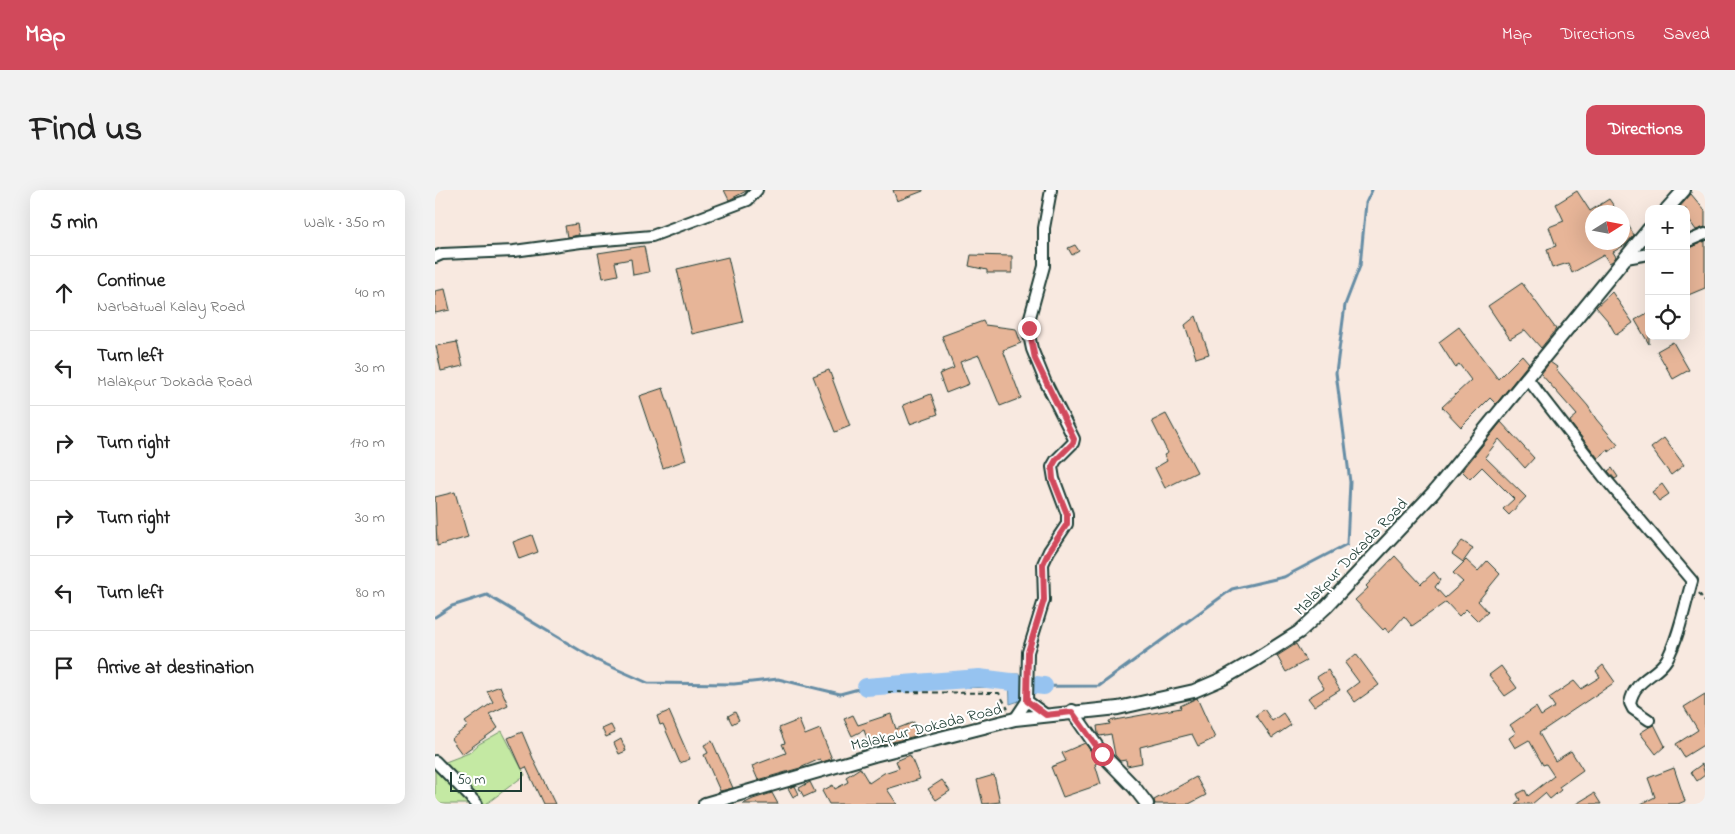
<!DOCTYPE html>
<html lang="en">
<head>
<meta charset="utf-8">
<style>
	:root { --surface:#fff; --page:#f2f2f2; --text:#222; --muted:#767676; --line:#e0e0e0; --accent:#d1495b }
	body { margin:0; font-family:"Indie Flower",sans-serif; background:var(--page); color:var(--text) }
	.controls { position:absolute; right:15px; top:15px; display:grid; overflow:hidden; border-radius:10px; box-shadow:0 5px 20px #0002 }
	.controls button { width:45px; height:45px; display:grid; place-items:center; padding:0; border:0; border-bottom:1px solid var(--line); background:var(--surface); color:var(--text); font:25px sans-serif }
	.compass { position:absolute; left:1150px; top:15px; width:45px; height:45px; border-radius:50%; background:var(--surface); box-shadow:0 5px 20px #0002; rotate:79deg }
	.scale { position:absolute; left:15px; bottom:12px; width:72px; box-sizing:border-box; padding-left:5px; border:2px solid #1f3d34; border-top:0; font-size:14px; line-height:18px; white-space:nowrap; color:#1f3d34; -webkit-text-stroke:4px #fff; paint-order:stroke }
	.stop { position:absolute; width:15px; height:15px; margin:-11px; border:4px solid #d1495b; border-radius:50%; background:#fff }
	.stop.end { background:#d1495b; border-color:#fff; box-shadow:0 1px 5px #0008 }
	.list { margin:0; padding:0; list-style:none }
	h2 { display:flex; justify-content:space-between; align-items:center; height:65px; margin:0; padding:0 20px; font-size:21px }
	h2 small { font-size:16px; font-weight:400; color:var(--muted) }
	.list li { display:grid; grid-template-columns:32px 1fr auto; gap:15px; align-items:center; box-sizing:border-box; height:75px; padding:0 20px; border-top:1px solid var(--line) }
	.list b { display:block; font-size:19px; white-space:nowrap }
	.list p { margin:0; font-size:16px; white-space:nowrap; color:var(--muted) }
	.list em { font-size:16px; font-style:normal; color:var(--muted) }
	.icon { flex:none; width:28px; height:28px; fill:none; stroke:currentColor; stroke-width:2; stroke-linecap:round; stroke-linejoin:round }
	.map { position:relative; flex:none; width:1270px; height:614px; overflow:hidden; border-radius:10px }
	header { display:flex; align-items:center; gap:30px; box-sizing:border-box; height:70px; padding:0 25px; background:var(--accent); color:#fff }
	header strong { font-size:24px }
	nav { display:flex; gap:28px; margin-inline-start:auto; font-size:18px }
	.intro { display:flex; align-items:center; justify-content:space-between; box-sizing:border-box; height:120px; padding:0 30px }
	h1 { margin:0; font-size:35px }
	.button { padding:12px 22px; border-radius:10px; background:var(--accent); color:#fff; font-size:18px; font-weight:700 }
	main { display:flex; gap:30px; padding:0 30px }
	aside { flex:1; background:var(--surface); border-radius:10px; box-shadow:0 5px 20px #0002 }
	.map>svg:first-child { display:block }
	.green { fill:#c4e9a3; stroke:#72936c }
	.water { fill:#96c3f0; stroke:#668da5 }
	.lines { fill:none; stroke-linecap:round; stroke-linejoin:round }
	.stream { stroke:#668da5; stroke-width:3 }
	.river { stroke:#96c3f0; stroke-width:18 }
	.building { fill:#e7b598; stroke:#1f3d34 }
	.minor-casing { stroke:#1f3d34; stroke-width:14 }
	.tertiary-casing { stroke:#1f3d34; stroke-width:16 }
	.path { stroke:#1f3d34; stroke-width:2; stroke-dasharray:5 4; stroke-linecap:butt }
	.minor { stroke:#fff; stroke-width:10 }
	.tertiary { stroke:#fff; stroke-width:12 }
	.route { stroke:#d1495b; stroke-width:6 }
	.labels { text-anchor:middle; stroke-width:4; stroke-linejoin:round; paint-order:stroke }
	.street-label { font-size:16px; fill:#1f3d34; stroke:#fff }
</style>
</head>
<body>
<header>
<strong>Map</strong>
<nav><a>Map</a><a>Directions</a><a>Saved</a></nav>
</header>
<div class="intro"><h1>Find us</h1><a class="button">Directions</a></div>
<main>
<aside>
<h2>5 min<small>Walk · 350 m</small></h2>
<ul class="list">
<li><svg class="icon" aria-label="ahead" viewBox="0 0 24 24"><path d="M12 20V5M6 11l6-6 6 6"/></svg><div><b>Continue</b><p>Narbatwal Kalay Road</p></div><em>40 m</em></li>
<li><svg class="icon" aria-label="left" viewBox="0 0 24 24"><path d="M17 20v-9H6M10 6l-5 5 5 5"/></svg><div><b>Turn left</b><p>Malakpur Dokada Road</p></div><em>30 m</em></li>
<li><svg class="icon" aria-label="right" viewBox="0 0 24 24"><path d="M7 20v-9h11M14 6l5 5-5 5"/></svg><div><b>Turn right</b></div><em>170 m</em></li>
<li><svg class="icon" aria-label="right" viewBox="0 0 24 24"><path d="M7 20v-9h11M14 6l5 5-5 5"/></svg><div><b>Turn right</b></div><em>30 m</em></li>
<li><svg class="icon" aria-label="left" viewBox="0 0 24 24"><path d="M17 20v-9H6M10 6l-5 5 5 5"/></svg><div><b>Turn left</b></div><em>80 m</em></li>
<li><svg class="icon" aria-label="arrive" viewBox="0 0 24 24"><path d="M6 21V4h12l-3 4 3 4H6"/></svg><div><b>Arrive at destination</b></div></li>
</ul>
</aside>
<div class="map">
<svg width="1270" height="614" viewBox="0 0 1270 614">
	<rect width="100%" height="100%" fill="#f8e9e0"/>
	<filter id="ink" filterUnits="userSpaceOnUse"><feTurbulence type="fractalNoise" baseFrequency=".02" numOctaves="2"/><feDisplacementMap in="SourceGraphic" scale="10" xChannelSelector="R" yChannelSelector="G"/><feConvolveMatrix kernelMatrix="1 2 1 2 8 2 1 2 1" color-interpolation-filters="sRGB"/></filter>
	<g filter="url(#ink)">
		<path class="green" d="M67,541l23,44 -39,29h-51v-38l34,-13 10,-9z"/>
		<path class="water" d="M574,484h11l2,26 -12,4z"/>
		<g class="lines">
			<path class="stream" d="M0,427l17,-11 35,-11 109,65 52,23 86,1 44,-5 62,15 26,-7 233,-1 133,-97 52,-12 63,-33 3,-62 -14,-109 9,-68 15,-39 6,-63 6,-13"/>
			<path class="river" d="M431,497l113,-9 65,8"/>
		</g>
		<g class="building">
			<path d="M289,0h24l-19,10z"/>
			<path d="M458,0h30v1l-26,10z"/>
			<path d="M1142,1l13,20 19,-12 9,13h-25v30h30v-26l11,19 -9,10 -12,7 3,5 -3,4 -4,2 -5,-8 -32,18 -4,-10 -16,5 -5,-19 9,-3 -7,-19 15,-6 -8,-17z"/>
			<path d="M1256,4l14,17v16l-9,3 -10,-14v-7h-8z"/>
			<path d="M142,34l2,11 -12,2 -2,-11z"/>
			<path d="M1270,51v47l-19,8v-47z"/>
			<path d="M640,55l4,6 -7,4 -4,-7z"/>
			<path d="M209,56l5,26 -16,3 -2,-16 -16,3 3,13 -15,3 -5,-25z"/>
			<path d="M536,65l41,1v17h-25v-3l-18,-4z"/>
			<path d="M293,67l15,65 -51,12 -15,-65z"/>
			<path d="M1087,93l34,46 -15,19 -16,-18 -15,9 -22,-33z"/>
			<path d="M10,99l5,21 -15,3v-22z"/>
			<path d="M1177,102l21,31 -17,12 -8,-14 -12,-14z"/>
			<path d="M1214,122v32l-14,-24z"/>
			<path d="M761,126l13,38 -13,4 -11,-33z"/>
			<path d="M548,131l2,4 31,4 5,14 -18,7 18,48 -21,8 -21,-51 -19,7 9,22 -23,9 -7,-19 15,-6 -12,-32z"/>
			<path d="M1024,137l39,52 24,-24 7,8 -33,41 -6,-6 -29,29 -19,-20 29,-27 -12,-16 -4,3 -16,-25z"/>
			<path d="M22,152l6,24 -22,5 -5,-25z"/>
			<path d="M1238,152l16,28 -16,9 -16,-28z"/>
			<path d="M1115,172l7,5 -1,2 32,37 8,13 22,26 -9,7 -1,-2 -10,8 -26,-33 -2,-4 7,-6 -36,-41z"/>
			<path d="M394,180l21,56 -15,6 -22,-56z"/>
			<path d="M228,198l23,72 -23,8 -24,-72z"/>
			<path d="M496,204l7,20 -28,10 -7,-19z"/>
			<path d="M731,224l31,58 -32,16 -10,-20 12,-7 -3,-6 4,-2 -16,-32z"/>
			<path d="M1066,232l33,36 -9,10 -26,-29 -14,18 41,40 -17,18 -6,-6 11,-10 -32,-32 -12,12 -8,-8z"/>
			<path d="M1229,248l20,27 -13,10 -20,-27z"/>
			<path d="M1177,278l6,9 -3,2 -7,-8z"/>
			<path d="M1227,294l7,10 -10,7 -7,-9z"/>
			<path d="M20,302l13,45 -31,9 -2,-49z"/>
			<path d="M97,345l6,17 -19,7 -6,-17z"/>
			<path d="M1027,351l11,7 -10,14 -11,-8z"/>
			<path d="M960,366l26,28 13,-12 6,8 -5,7 10,11 18,-16 -10,-9 13,-13 12,11 9,-10 13,13 -22,27 10,11 -10,9 -12,-12 -7,7 -13,-14 -34,24 -8,-10 -15,17 -4,-5 -2,2 -28,-30 13,-12 -2,-2z"/>
			<path d="M861,454l10,17 -20,11 -9,-16z"/>
			<path d="M921,464l23,31 -24,17 -8,-11 12,-9 -14,-19z"/>
			<path d="M1168,475l12,17 -76,51 16,28 16,-10 12,19 -24,17 2,3 -11,9 -5,-6 -13,11h-17l5,-4 -3,-6 8,-4 3,6 26,-20 -8,-12 -3,1 -14,-25 -14,8 -6,-10 7,-5 -6,-8 26,-18 5,9 14,-9 -6,-9 25,-17 7,8 19,-12 -4,-6z"/>
			<path d="M1066,476l16,22 -12,8 -16,-21z"/>
			<path d="M893,480l12,20 -26,16 -6,-8 16,-10 -7,-11z"/>
			<path d="M65,496l8,19 -19,9 9,14 -36,26 -11,-15 17,-13 -3,-4 28,-20 -6,-11z"/>
			<path d="M1270,504v50l-21,13 -8,-13 22,-14 -14,-23z"/>
			<path d="M762,508l18,40 -17,8 -6,-12 -52,13 2,16 -15,3 -1,-6 -6,1 -5,-6 -4,-21 -11,2 -2,-2 -1,-8 13,-2 -1,-3 72,-13 -1,-2z"/>
			<path d="M829,519l8,12 11,-8 8,12 -19,13 -16,-23z"/>
			<path d="M234,521l21,48 -10,4 -17,-39 -3,1 -3,-9z"/>
			<path d="M300,522l4,8 -7,4 -4,-8z"/>
			<path d="M456,524l5,15 18,-7 5,13 -49,13 -6,-18 -12,6 -8,-17 9,-4 5,10z"/>
			<path d="M364,530l6,15 15,-6 12,30 -10,3 -2,-3 -20,9 -42,12 -6,-14 34,-13 -4,-9 3,-1 -6,-15z"/>
			<path d="M1219,534l11,22 -9,8 -16,-21z"/>
			<path d="M176,535l4,8 -9,4 -4,-8z"/>
			<path d="M87,542l13,31 20,41h-12l-17,-37 -4,2 -14,-31z"/>
			<path d="M186,549l5,12 -7,3 -5,-11z"/>
			<path d="M277,551l21,47 -13,3 -16,-36 4,-2 -4,-8z"/>
			<path d="M650,553l14,19 -4,2 6,20 -38,13 -12,-30 15,-6 -4,-8z"/>
			<path d="M475,565l10,24 -33,10 10,15h-68l-7,-13 11,-6 2,4 13,-7 -2,-5 14,-9 9,15 15,-10 15,-5 -3,-7z"/>
			<path d="M1267,574l3,11 -8,6 -6,-9z"/>
			<path d="M1239,578l11,33 -7,3h-37l14,-7 -7,-19z"/>
			<path d="M559,585l6,27 -17,2 -6,-24z"/>
			<path d="M761,587l10,18 -17,9h-34l-1,-4z"/>
			<path d="M507,590l8,11 -14,9 -8,-11z"/>
			<path d="M375,592l5,10 -11,5 -5,-9z"/>
			<path d="M360,596l4,8 -6,3 -5,-9z"/>
			<path d="M337,603l6,11h-35l10,-5z"/>
			<path d="M1159,603l7,11h-25z"/>
		</g>
		<g class="lines">
			<defs>
				<g id="minor">
					<path d="M1251,52l19,-8"/>
					<path d="M0,67l7,-3 72,-3 67,-9 71,-6 96,-36 9,-10"/>
					<path d="M1191,68l23,-4"/>
					<path d="M1092,188l76,98 89,105c-7,24 -13,56 -25,78 -11,18 -32,19 -37,44l3,6 16,11"/>
					<path d="M592,511l19,14"/>
					<path d="M580,529l12,-18 1,-49 16,-52 -1,-36 6,-13 18,-27v-10l-13,-35 -2,-12 4,-7 17,-17 1,-4 -29,-58 -13,-32 -3,-14 1,-18 14,-51v-38l7,-38"/>
					<path d="M0,571l42,43"/>
				</g>
				<g id="tertiary">
					<path d="M1232,19l17,-19"/>
					<path d="M637,521l30,43 32,33 13,17"/>
					<path d="M270,614l169,-49 141,-36 103,-11 76,-17 28,-12 33,-19 44,-28 27,-25 107,-114 216,-264"/>
				</g>
			</defs>
			<use href="#minor" class="minor-casing"/>
			<use href="#tertiary" class="tertiary-casing"/>
			<g class="path">
				<path d="M1264,403l6,9"/>
				<path d="M453,502l111,1 9,16"/>
			</g>
			<use href="#minor" class="minor"/>
			<use href="#tertiary" class="tertiary"/>
		</g>
	</g>
	<g class="lines" filter="url(#ink)">
		<path class="route" d="M594,138l6,31 39,80 -1,4 -17,17 -4,7 1,12 14,35v10l-18,27 -6,13 1,36 -16,52 -1,49 19,14 26,-3 30,42"/>
	</g>
	<g class="labels">
		<g class="street-label">
			<text transform="translate(915 366) rotate(-46)" y="6">Malakpur Dokada Road</text>
			<text transform="translate(491 536) rotate(-14)" y="6">Malakpur Dokada Road</text>
		</g>
	</g>
</svg>
<div class="controls">
<button>+</button>
<button>−</button>
<button><svg class="icon" aria-label="locate" viewBox="0 0 24 24"><circle cx="12" cy="12" r="6"/><path d="M12 2v4M12 18v4M2 12h4M18 12h4"/></svg></button>
</div>
<svg class="compass" viewBox="-18 -18 36 36"><path d="M0-13l5 13h-10z" fill="#e53935"/><path d="M0 13l5-13h-10z" fill="#767676"/></svg>
<div class="scale">50 m</div>
<div class="stop" style="left:667px;top:564px"></div>
<div class="stop end" style="left:594px;top:138px"></div>
</div>
</main>
</body>
</html>
